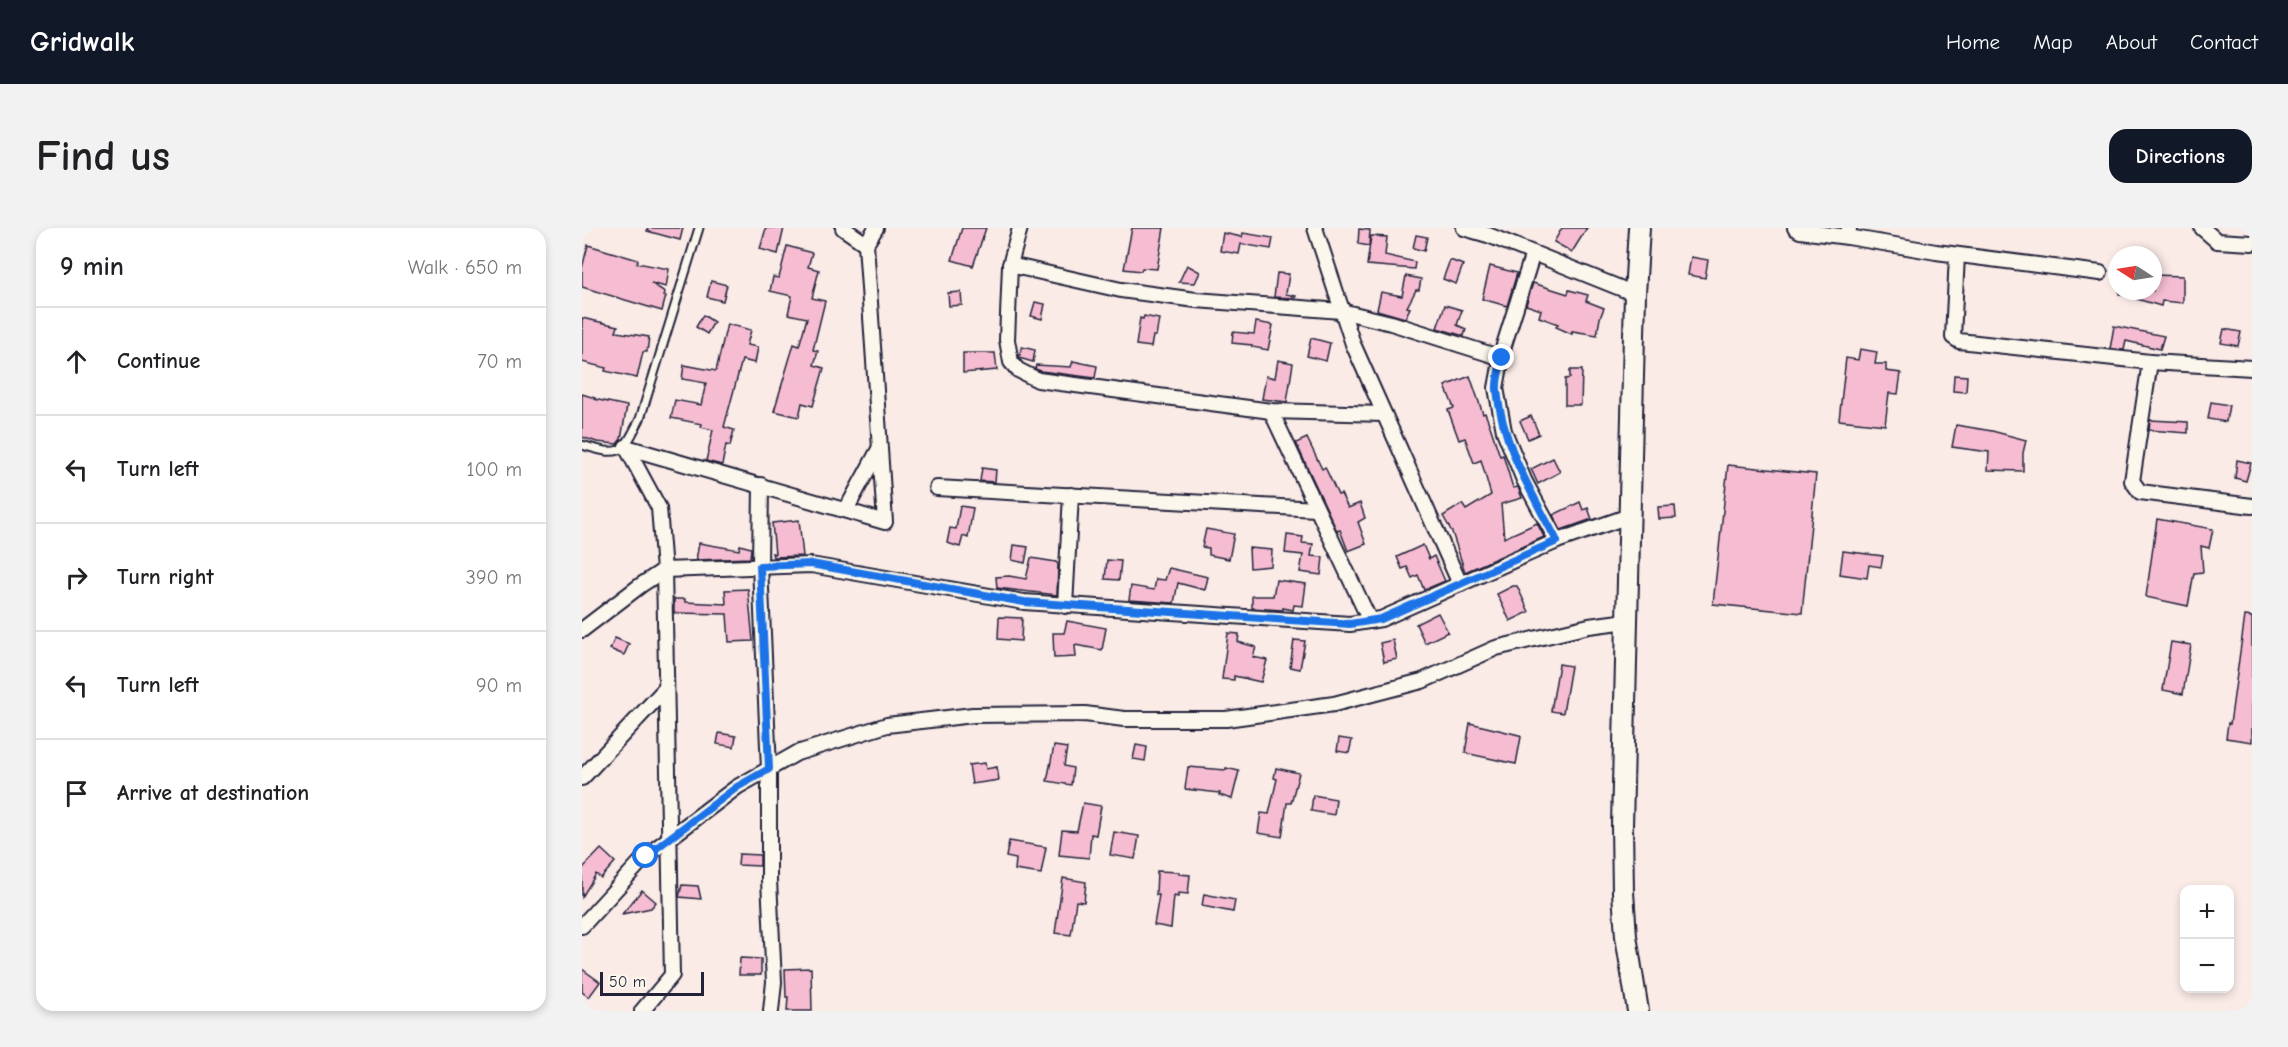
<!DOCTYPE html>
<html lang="en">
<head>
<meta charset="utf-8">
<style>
	:root { --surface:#fff; --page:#f2f2f2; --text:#202124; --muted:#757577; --line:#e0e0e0; --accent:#111827 }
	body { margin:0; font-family:"Comic Neue",sans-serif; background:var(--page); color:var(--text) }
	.controls { position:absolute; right:18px; bottom:18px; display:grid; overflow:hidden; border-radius:12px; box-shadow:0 3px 9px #0003 }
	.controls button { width:54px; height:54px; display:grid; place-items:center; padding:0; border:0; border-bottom:2px solid var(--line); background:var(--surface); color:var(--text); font:30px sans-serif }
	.compass { position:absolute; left:1526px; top:18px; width:54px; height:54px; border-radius:50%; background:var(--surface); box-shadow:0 3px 9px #0003; rotate:282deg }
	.scale { position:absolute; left:18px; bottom:15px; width:104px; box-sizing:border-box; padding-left:6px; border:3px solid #22223b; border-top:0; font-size:16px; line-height:21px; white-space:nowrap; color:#22223b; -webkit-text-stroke:4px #fbf7ec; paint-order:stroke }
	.stop { position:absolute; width:18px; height:18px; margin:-14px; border:4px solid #1a73e8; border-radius:50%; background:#fff }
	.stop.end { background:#1a73e8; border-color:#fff; box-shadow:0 2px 6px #0008 }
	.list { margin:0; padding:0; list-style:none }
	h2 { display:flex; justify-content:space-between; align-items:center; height:78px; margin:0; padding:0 24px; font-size:26px }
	h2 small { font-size:20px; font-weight:400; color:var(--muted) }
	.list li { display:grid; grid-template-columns:39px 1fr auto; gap:18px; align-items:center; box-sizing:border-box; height:108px; padding:0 24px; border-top:2px solid var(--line) }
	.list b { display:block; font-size:22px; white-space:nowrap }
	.list em { font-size:20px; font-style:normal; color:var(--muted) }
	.icon { flex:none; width:33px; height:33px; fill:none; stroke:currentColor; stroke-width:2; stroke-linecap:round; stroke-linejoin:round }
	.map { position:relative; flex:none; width:1670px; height:783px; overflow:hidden; border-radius:18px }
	header { display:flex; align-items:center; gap:36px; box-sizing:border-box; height:84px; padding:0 30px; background:var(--accent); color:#fff }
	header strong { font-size:28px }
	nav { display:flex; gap:33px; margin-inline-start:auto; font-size:21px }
	.intro { display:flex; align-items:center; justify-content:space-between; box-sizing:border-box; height:144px; padding:0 36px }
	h1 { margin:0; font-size:42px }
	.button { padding:15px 27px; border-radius:18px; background:var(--accent); color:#fff; font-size:21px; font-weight:700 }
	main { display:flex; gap:36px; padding:0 36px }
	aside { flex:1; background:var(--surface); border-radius:18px; box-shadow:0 3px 9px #0003 }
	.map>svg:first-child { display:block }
	.building { fill:#f6bdd2; stroke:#22223b; stroke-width:1.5 }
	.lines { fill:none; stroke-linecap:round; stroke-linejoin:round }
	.lane-casing { stroke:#22223b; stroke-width:11 }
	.street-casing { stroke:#22223b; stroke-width:18 }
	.secondary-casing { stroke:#22223b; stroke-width:24 }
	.lane { stroke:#fbf7ec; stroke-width:7 }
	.street { stroke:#fbf7ec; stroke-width:14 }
	.secondary { stroke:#fbf7ec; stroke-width:20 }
	.route { stroke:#1a73e8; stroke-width:8 }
</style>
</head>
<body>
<header>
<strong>Gridwalk</strong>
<nav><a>Home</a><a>Map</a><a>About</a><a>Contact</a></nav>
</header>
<div class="intro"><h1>Find us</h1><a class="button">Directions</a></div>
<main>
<aside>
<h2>9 min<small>Walk · 650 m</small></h2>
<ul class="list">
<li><svg class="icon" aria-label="ahead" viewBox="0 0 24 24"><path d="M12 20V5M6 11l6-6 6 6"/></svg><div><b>Continue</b></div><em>70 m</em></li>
<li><svg class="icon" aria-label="left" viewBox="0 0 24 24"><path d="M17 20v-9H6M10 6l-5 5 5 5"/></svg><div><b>Turn left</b></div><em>100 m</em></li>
<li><svg class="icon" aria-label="right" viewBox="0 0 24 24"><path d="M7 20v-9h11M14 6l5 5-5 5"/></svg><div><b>Turn right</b></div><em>390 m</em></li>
<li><svg class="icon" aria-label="left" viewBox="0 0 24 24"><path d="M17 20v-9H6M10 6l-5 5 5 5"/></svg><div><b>Turn left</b></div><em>90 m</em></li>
<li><svg class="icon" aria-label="arrive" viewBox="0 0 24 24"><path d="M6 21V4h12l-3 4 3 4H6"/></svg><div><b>Arrive at destination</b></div></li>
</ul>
</aside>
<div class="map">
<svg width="1670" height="783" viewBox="0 0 1670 783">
	<rect width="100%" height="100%" fill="#faebe7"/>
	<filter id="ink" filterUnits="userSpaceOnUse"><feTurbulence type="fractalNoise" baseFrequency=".0167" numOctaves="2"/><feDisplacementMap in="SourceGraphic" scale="12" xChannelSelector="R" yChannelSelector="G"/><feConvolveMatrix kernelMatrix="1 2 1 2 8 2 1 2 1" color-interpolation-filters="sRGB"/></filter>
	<g filter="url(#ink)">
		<g class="building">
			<path d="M66,0h35l-3,12 -33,-9z"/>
			<path d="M184,0h18l-6,26 -18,-5z"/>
			<path d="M380,0h24l-13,38 -21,-6z"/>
			<path d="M550,0h32l-7,41 -15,-1 -1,3 -17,-2z"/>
			<path d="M980,0h25l-15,24 -18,-10z"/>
			<path d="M777,1l11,1 -1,16 -11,-2z"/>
			<path d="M641,5l19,4 1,-4 30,5 -2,11 -30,-5 -2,10 -19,-3z"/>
			<path d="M834,7l11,2 -3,14 -11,-3z"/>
			<path d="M789,8l16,1 -2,18 30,7 -1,7 -47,-4z"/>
			<path d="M6,17l50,15 -1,3 32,6 -3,18 -15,-4 14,9 -1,4h2l-4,15 -80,-24v-19z"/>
			<path d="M205,18l25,7 -4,14 11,3 -7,28 13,3 -12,49 5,1 -4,14 10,3 -11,38 -11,-3 -3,14 -25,-6 20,-67 5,2 8,-28 -19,-4 4,-18 -22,-5 3,-14 6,1z"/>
			<path d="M1109,29l17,3 -3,18 -17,-3z"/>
			<path d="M868,32l13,5 -7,19 -13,-5z"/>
			<path d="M605,37l13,7 -5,11 -16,-1z"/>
			<path d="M908,38l27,7 -10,33 -25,-7z"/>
			<path d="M695,45l12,1 -3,20 10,2 -1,2 -21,-1z"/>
			<path d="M1571,47l30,1v27l-21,-2 -1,5 -42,-12v-3h34z"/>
			<path d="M824,48l15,3 -2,11h-3l-9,17 3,1 -5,10 -28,-8 4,-18 21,4z"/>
			<path d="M129,53l16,4 -4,16 -16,-4z"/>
			<path d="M951,55l35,11 1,-4 19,5 -2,6 18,7 -4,10 -3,17 -25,-4v3l-16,-7 2,-3 -19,-7 2,-7 -15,-5z"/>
			<path d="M379,64l1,13 -13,1 -1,-13z"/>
			<path d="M453,74l10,2 -3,15 -11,-3z"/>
			<path d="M863,77l17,5 -5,15 9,4 -2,7 -27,-8z"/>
			<path d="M121,87l11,7 -7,12 -11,-7z"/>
			<path d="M562,88l15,3 -3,17h-3l-2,11 -15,-2 4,-27 3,1z"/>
			<path d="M0,90l36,8 -2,6 33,5 -2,15h-4l-6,26 -32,-7 1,-3 -24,-6z"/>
			<path d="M674,94l17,3 -5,25 -16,-3v-2l-20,-2 1,-11 21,2z"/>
			<path d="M145,96l24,6 -4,15 11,2 -3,16 -13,-3 -18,67 10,3 -4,16 -4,-1 -4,20 -16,-4 7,-31 -12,-3 1,-3 -31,-6 4,-18 26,5 5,-22 -24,-4 2,-14 32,6z"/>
			<path d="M1532,98l50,10 -4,13 -34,-8 -2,9 -14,-1z"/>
			<path d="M1642,101l17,3 -3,14 -17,-3z"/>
			<path d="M729,110l19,5 -4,18 -19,-5z"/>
			<path d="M440,119l13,3 -2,12 -14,-4z"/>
			<path d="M1278,121l17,3 -2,12h11v7l15,2 -3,21 -9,-1 -4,32 -46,-5 7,-62 12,2z"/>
			<path d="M381,125h32l2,17 -34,3z"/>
			<path d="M696,132l15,3 -6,39 -25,-3 4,-23 9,2z"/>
			<path d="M491,133l24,5 -2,12 -54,-7 -6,-2 1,-4 35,2z"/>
			<path d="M988,142h12l-1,35h-16v-26l5,-1z"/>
			<path d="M1372,147l13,1 -1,16 -13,-1z"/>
			<path d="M888,148l13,38 2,-1 5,13 10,30 3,-1 10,33 5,-1 4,11 -21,6 3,34 33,-15 7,14 -79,35 -13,-40 -9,-16 19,-12 4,6 25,-15 -10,-35 -7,3 -9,-25 -6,2 -11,-30 6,-2 -9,-22z"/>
			<path d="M0,166l13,4 -1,1 33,7 -6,33 -4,5 -20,-2 -15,-5z"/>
			<path d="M1629,174l18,3 -3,17 -18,-3z"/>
			<path d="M949,188l8,18 -11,5 -8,-18z"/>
			<path d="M1568,192l38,2v11l-39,-3z"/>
			<path d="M1374,197l36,6 34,9 -3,13v18l-35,-1 1,-18 -37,-5z"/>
			<path d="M725,210l15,31 3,-2 13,28 3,-1 7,14 12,-5 5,15 -7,4 8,22 -18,7 -8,-21 -3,1 -41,-88z"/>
			<path d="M971,230l7,14 -22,12 -7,-15z"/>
			<path d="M1655,232l14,3 -5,18 -11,-3z"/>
			<path d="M1146,237l88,9 -14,139 -89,-9z"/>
			<path d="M400,240l14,2 -1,12 -15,-1z"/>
			<path d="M998,274l3,8 5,-2 4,11 -31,11 -8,-15z"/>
			<path d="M378,278l13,2 -5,30 -5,-2 -3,11 -13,-4 3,-15 6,1z"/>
			<path d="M1093,278l1,12 -17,1 -1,-12z"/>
			<path d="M1575,291l56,10 -4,19 -8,-2 2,26 -9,1 -6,33 -42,-9z"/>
			<path d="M217,292l4,36 -30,1 -1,-4 3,1 -3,-31z"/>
			<path d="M624,301l28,5 -5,25 -20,-4v-7l-7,-1z"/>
			<path d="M705,307l16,2 -1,6 11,1 -2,12 12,1 -2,18 -21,-3 3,-17 -18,-2z"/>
			<path d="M117,315l40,7 1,-5 11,3 -1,10 -54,2z"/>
			<path d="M432,317l14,2 -3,16 -13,-3z"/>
			<path d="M841,317l6,14 5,-3 11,25 -21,9 -6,-15 -6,3 -5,-11 -5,2 -5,-12z"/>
			<path d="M667,320l23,2 -1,16 -21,2z"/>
			<path d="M1261,323l40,5 -2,11 -12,-2 -2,13 -27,-4z"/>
			<path d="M449,330l25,4 2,2 -1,31 -60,-7 -1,-11 13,-1 17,3z"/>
			<path d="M525,332l14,1 -2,19 -14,-1z"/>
			<path d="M587,340l39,9 -3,13 -27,-7 -4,20 -45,-3 2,-14 23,4 2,-11 9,1z"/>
			<path d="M694,352l30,4 -3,22 -9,-1 -1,5 -10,-2v2l-31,-2v-12h21z"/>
			<path d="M931,358h4l12,26 -19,9 -13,-27z"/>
			<path d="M166,361l5,52 -24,1 -2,-28 -53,-1v-14h11v3l41,2 -1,-14z"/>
			<path d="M856,385l10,19 -23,11 -9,-19z"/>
			<path d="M1663,388l7,1v125l-26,-4 2,-15 2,1z"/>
			<path d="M417,389l23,1 -1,23 -23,-2z"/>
			<path d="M485,393l39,7 -4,22 -27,-5 1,12 -22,1 -1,-25h11z"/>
			<path d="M646,405l11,1 -1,8 18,5 -3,10 14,3 -6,22 -27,-6v4l-12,-1z"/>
			<path d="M33,410l14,6 -5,11 -14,-6z"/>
			<path d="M712,412l11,1 -5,28 -10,-2z"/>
			<path d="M811,412l4,19 -13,3 -4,-19z"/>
			<path d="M1589,414l20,3 -8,49 -20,-4z"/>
			<path d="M977,436l12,2 -8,47 -12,-2z"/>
			<path d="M888,495l49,12 2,2 -5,27 -51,-11z"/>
			<path d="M137,505l17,3 -2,11 -17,-3z"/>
			<path d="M757,510l13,2 -3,13 -12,-2z"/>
			<path d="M554,517l11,2 -2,14 -12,-2z"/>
			<path d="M472,518l13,2 -3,18 9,2 -2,17 -24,-4z"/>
			<path d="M403,535l1,6 11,-2 2,13 -27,4 -3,-19z"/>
			<path d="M606,539l38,3v-2l13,3 -7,28 -13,-4 1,-2 -35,-4z"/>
			<path d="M694,540l23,5 -8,30h-4l-5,34 -24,-4 3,-20 8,1 8,-35 -3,-1z"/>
			<path d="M731,567l23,4 -2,16 -23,-4z"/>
			<path d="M501,575l18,3 -5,29 -5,-1 -2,24 -30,-3 3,-25 15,1z"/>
			<path d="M532,604l25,4 -4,23 -25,-4z"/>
			<path d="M427,613l37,6 -5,27 -26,-4 1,-11 -10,-2z"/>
			<path d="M19,621l14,13 -14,16 -5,-4 -14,23v-28z"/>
			<path d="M157,626l21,1v11l-22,-1z"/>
			<path d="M575,643l22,1v2l11,1 -2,19 -10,-1v4l-4,-1 -3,32 -17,-3 5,-30h-3z"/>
			<path d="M481,650l23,4 -2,20 -8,-1 -5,34 -16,-2z"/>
			<path d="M100,657l16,1 3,13 -22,-2z"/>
			<path d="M60,662l14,12 -5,6 -29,6z"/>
			<path d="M622,666l31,6 -2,12 -31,-6z"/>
			<path d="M158,730l21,1v16h-22z"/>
			<path d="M229,740l1,43h-25l1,-14h-2l-1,-28z"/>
			<path d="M0,741l18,13 -11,15 -7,-5z"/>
		</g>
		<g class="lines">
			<defs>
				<path id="lane" d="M0,217c40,12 40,9 58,-26l59,-191"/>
				<g id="street">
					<path d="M261,0l23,16"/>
					<path d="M438,0l-10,37 -3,75 4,22 7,8 20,10 233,31 113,3"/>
					<path d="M733,0l38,116 107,240"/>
					<path d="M882,0l24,7 147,59"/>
					<path d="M1213,0l5,3 48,6"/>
					<path d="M1267,0l-1,9 88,15 164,21"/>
					<path d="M1620,0l15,13 35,2"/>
					<path d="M951,25l-29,92 -8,43 8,43 20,49 33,61"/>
					<path d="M1375,27l-4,82 6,4 191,21 102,6"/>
					<path d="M428,37l111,25 75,10 145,11 50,12 111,35"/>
					<path d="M1568,134l-18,119 8,11 112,14"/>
					<path d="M689,183l99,210"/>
					<path d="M44,219l33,61 5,62 8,405 -30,36"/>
					<path d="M44,219l259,75 -19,-278 10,-16"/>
					<path d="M179,257l-1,81 9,203v111l5,102 -3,29"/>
					<path d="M355,260l379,21"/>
					<path d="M264,282l33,-61"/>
					<path d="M483,378l6,-111"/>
					<path d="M0,402l59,-45 23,-15 147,-5 213,37 326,22 31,-5 176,-78 72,-25"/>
					<path d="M0,550l84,-90"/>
					<path d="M0,698l64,-70 91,-69 60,-34 90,-28 86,-10 112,-1 39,5h102l108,-15 88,-23 74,-33 93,-22 38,-5"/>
				</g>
				<path id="secondary" d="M1056,783l-12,-75 -3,-44 -1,-66 13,-532 4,-66"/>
			</defs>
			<use href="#lane" class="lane-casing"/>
			<use href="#street" class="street-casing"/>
			<use href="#secondary" class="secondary-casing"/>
			<use href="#lane" class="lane"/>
			<use href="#street" class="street"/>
			<use href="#secondary" class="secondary"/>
		</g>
	</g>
	<g class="lines" filter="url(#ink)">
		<path class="route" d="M64,628l91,-69 32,-18 -9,-203 51,-2 213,38 326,22 31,-5 176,-78c-25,-48 -55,-96 -60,-151 -1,-10 3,-22 5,-32"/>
	</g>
</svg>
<div class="controls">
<button>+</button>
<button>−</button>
</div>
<svg class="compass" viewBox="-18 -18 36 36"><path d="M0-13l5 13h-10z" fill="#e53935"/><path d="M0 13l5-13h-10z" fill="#757577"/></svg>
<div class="scale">50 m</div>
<div class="stop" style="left:64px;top:628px"></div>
<div class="stop end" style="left:920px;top:130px"></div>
</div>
</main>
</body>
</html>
